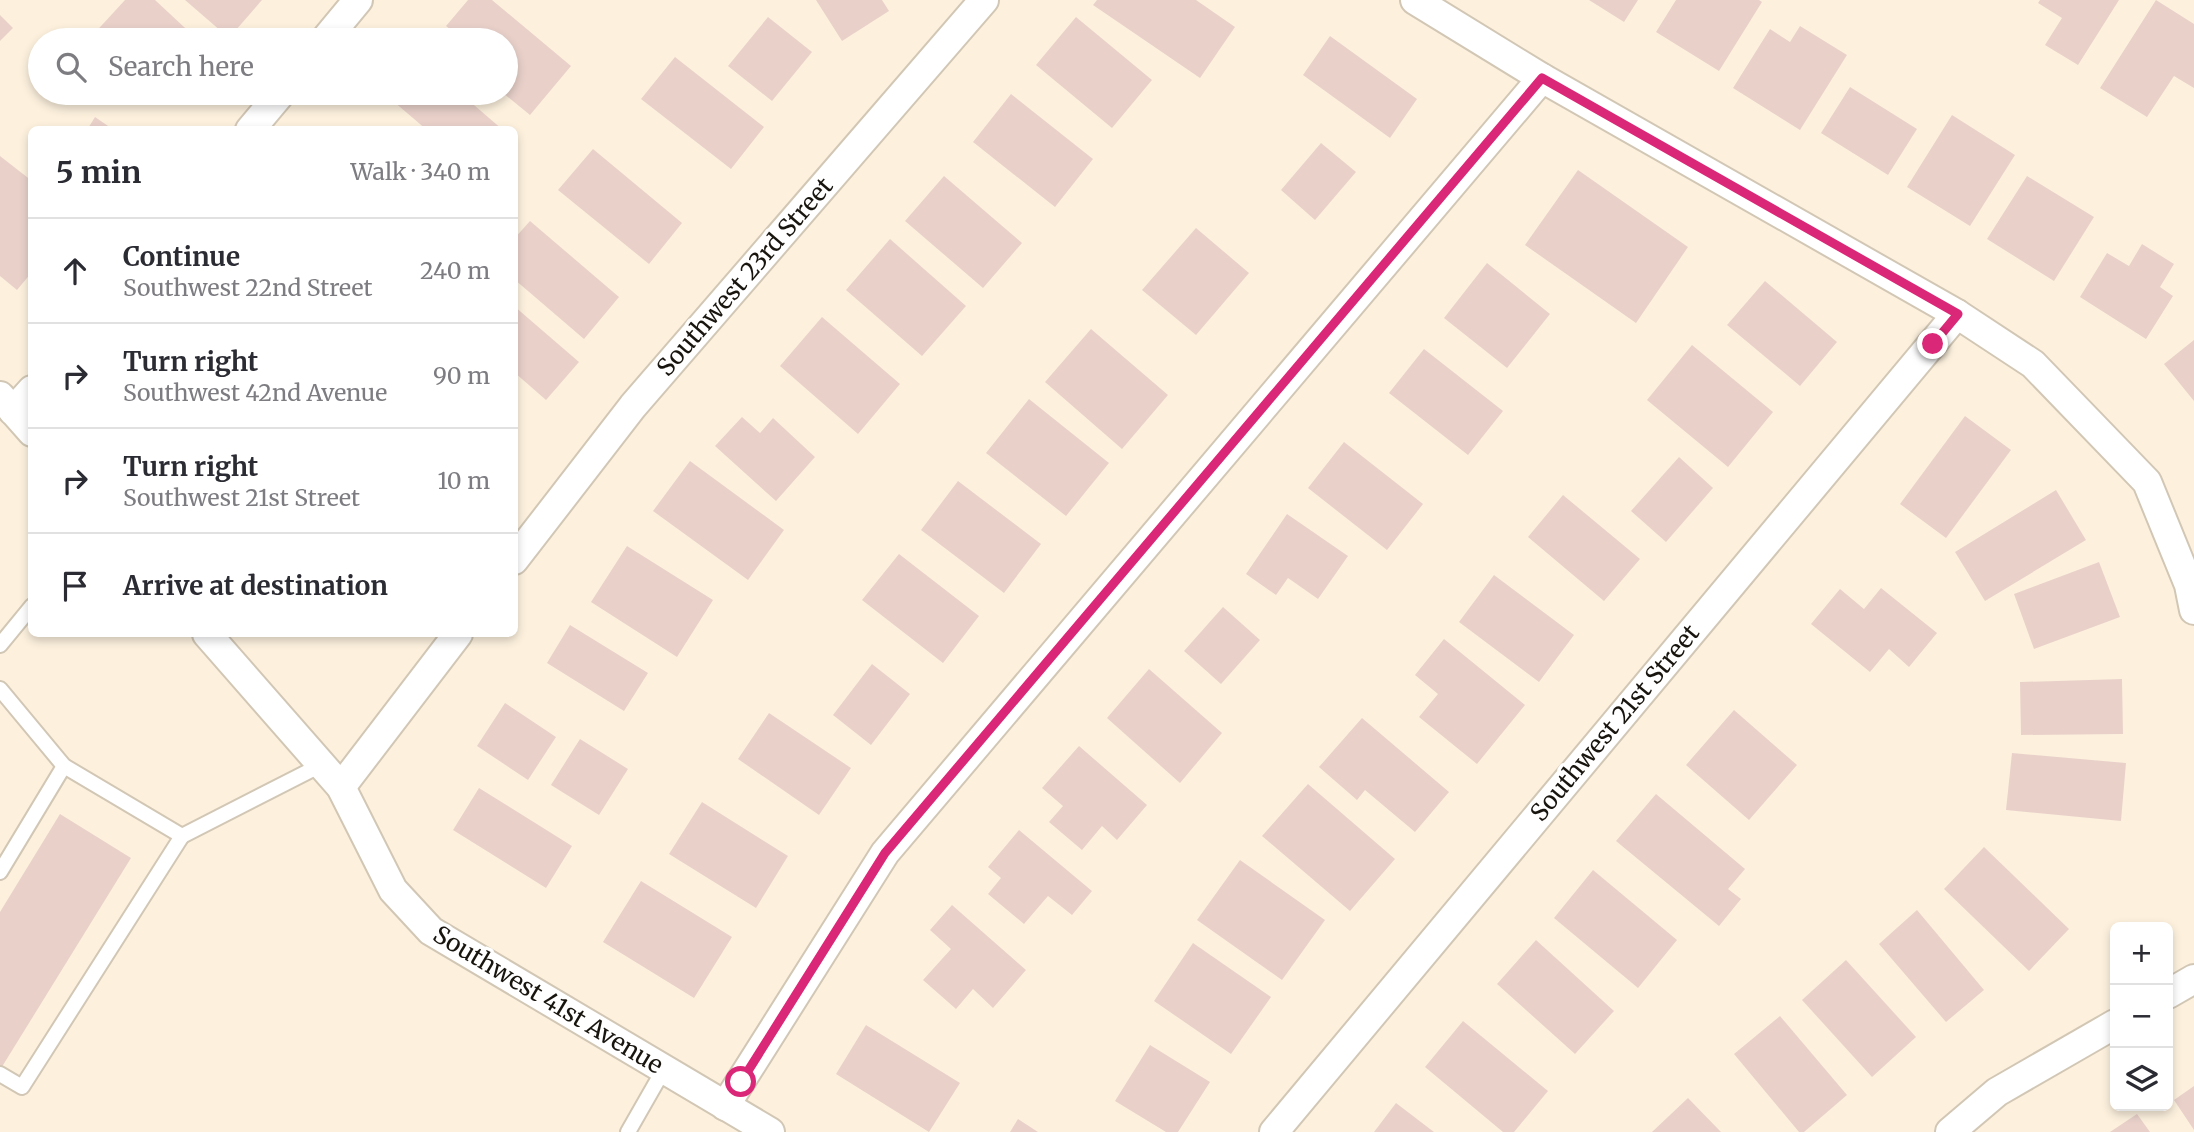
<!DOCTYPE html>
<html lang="en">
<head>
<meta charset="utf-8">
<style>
	:root { --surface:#fff; --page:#f2f2f3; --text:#2b2b33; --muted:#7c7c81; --line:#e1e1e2 }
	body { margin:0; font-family:Merriweather,serif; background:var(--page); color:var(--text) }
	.controls { position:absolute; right:21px; bottom:21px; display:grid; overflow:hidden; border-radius:10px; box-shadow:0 4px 10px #0003 }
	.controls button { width:63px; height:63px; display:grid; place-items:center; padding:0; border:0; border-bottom:2px solid var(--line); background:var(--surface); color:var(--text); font:35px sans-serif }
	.stop { position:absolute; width:21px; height:21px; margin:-16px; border:5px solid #db2777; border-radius:50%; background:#fff }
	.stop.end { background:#db2777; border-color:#fff; box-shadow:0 2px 7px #0008 }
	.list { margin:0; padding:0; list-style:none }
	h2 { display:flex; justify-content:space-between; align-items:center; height:91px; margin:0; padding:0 28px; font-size:30px }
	h2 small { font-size:23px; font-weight:400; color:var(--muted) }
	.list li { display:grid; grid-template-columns:46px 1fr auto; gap:21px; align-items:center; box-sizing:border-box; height:105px; padding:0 28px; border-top:2px solid var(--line) }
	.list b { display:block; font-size:26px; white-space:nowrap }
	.list p { margin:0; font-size:23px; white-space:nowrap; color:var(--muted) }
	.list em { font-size:23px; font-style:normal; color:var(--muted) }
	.icon { flex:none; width:38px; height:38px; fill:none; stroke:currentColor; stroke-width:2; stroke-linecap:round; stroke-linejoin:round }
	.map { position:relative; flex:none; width:2194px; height:1132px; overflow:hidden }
	.search { position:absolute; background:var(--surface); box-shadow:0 4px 10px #0003; left:28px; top:28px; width:490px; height:77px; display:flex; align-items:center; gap:18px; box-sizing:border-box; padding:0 24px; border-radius:38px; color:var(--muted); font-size:26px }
	.panel { position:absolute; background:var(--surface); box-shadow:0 4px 10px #0003; left:28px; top:126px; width:490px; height:511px; border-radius:10px }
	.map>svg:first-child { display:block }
	.building { fill:#e9d1ca }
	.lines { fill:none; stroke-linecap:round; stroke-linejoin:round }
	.lane-casing { stroke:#d2c7b5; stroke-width:18 }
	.street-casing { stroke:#d2c7b5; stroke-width:32 }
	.lane { stroke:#fff; stroke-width:14 }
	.street { stroke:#fff; stroke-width:28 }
	.route { stroke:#db2777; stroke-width:9 }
	.labels { text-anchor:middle; stroke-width:7; stroke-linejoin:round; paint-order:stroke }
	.street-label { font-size:24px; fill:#18140e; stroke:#fff }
</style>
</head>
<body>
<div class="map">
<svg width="2194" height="1132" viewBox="0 0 2194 1132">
	<rect width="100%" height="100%" fill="#fdf1de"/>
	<g class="building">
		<path d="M125,0h30l43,40h-104l-3,-3z"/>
		<path d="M185,0h77l-33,38z"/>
		<path d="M468,0h24l79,66 -41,49 -27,-22h3v-53h-42l-18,-14z"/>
		<path d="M816,0h66l7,11 -47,30z"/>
		<path d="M1097,0h99l39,27 -35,51 -107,-73z"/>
		<path d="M1589,0h49l-14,22z"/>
		<path d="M1676,0h83l3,2 -43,69 -63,-39z"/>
		<path d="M2040,0h79l-41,65 -33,-20 17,-27 -24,-15z"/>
		<path d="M2156,0l38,24v64l-20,-12 -27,41 -47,-29z"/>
		<path d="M0,15l13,13 -13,13z"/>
		<path d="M768,17l44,35 -40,49 -44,-35z"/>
		<path d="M1076,17l76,63 -40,48 -76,-63z"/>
		<path d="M1800,26l47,29 -47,75 -67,-42 37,-59 20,13z"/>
		<path d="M1330,36l87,63 -27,39 -87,-63z"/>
		<path d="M675,57l89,70 -33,42 -90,-70z"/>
		<path d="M1850,87l67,42 -29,46 -67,-42z"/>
		<path d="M388,93h72l43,37h-76l-41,-35z"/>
		<path d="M1011,94l82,65 -38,48 -82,-65z"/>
		<path d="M1952,115l63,40 -45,71 -63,-39z"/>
		<path d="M95,117l19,13h-27z"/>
		<path d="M1321,143l35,29 -41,48 -34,-30z"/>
		<path d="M593,149l89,74 -33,41 -91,-74z"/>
		<path d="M0,156l32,25v91l-15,18 -17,-14z"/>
		<path d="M1578,170l110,77 -52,76 -111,-78z"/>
		<path d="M944,176l78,67 -39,45 -78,-67z"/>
		<path d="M2027,176l67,41 -40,64 -67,-42z"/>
		<path d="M530,221l89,76 -35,42 -70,-60v-40z"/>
		<path d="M1196,228l53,45 -53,62 -54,-45z"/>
		<path d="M890,239l76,67 -44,50 -76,-66z"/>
		<path d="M2142,244l32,20 -14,23 13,9 -27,43 -66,-42 27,-44 22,13z"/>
		<path d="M1487,263l63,51 -43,54 -63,-50z"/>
		<path d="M1765,281l72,61 -37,44 -73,-61z"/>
		<path d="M514,306l65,56 -33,38 -32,-28z"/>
		<path d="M822,317l78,67 -42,50 -78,-68z"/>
		<path d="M1091,329l77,66 -46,54 -77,-67z"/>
		<path d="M2194,340v61l-30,-37z"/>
		<path d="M1692,345l81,67 -45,55 -81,-67z"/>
		<path d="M1424,349l79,62 -35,44 -79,-62z"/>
		<path d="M1029,399l80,64 -43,53 -80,-63z"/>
		<path d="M1965,416l46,34 -65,88 -46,-34z"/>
		<path d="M742,417l18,16 13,-15 42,39 -39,44 -61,-55z"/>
		<path d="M1344,442l79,62 -36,46 -79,-62z"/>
		<path d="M1679,457l34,31 -47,54 -35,-31z"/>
		<path d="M690,461l94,69 -36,50 -95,-69z"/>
		<path d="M958,481l83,63 -37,49 -83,-63z"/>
		<path d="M2056,490l30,50 -101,61 -30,-49z"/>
		<path d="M1563,495l77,64 -36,42 -76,-64z"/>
		<path d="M1287,514l61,42 -30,43 -30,-21 -12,17 -30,-21z"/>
		<path d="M627,546l86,54 -36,57 -86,-55z"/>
		<path d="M899,554l80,62 -36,47 -81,-63z"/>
		<path d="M2099,562l21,55 -86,32 -20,-55z"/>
		<path d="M1494,575l80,60 -35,47 -80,-60z"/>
		<path d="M1881,588l56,45 -28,34 -20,-18 -19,23 -59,-48 29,-35 24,20z"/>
		<path d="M1223,607l37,33 -39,44 -37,-33z"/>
		<path d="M570,625l78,48 -24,38 -77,-48z"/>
		<path d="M1444,639l81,66 -48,59 -58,-47 19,-23 -23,-19z"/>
		<path d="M872,664l38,30 -39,51 -38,-30z"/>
		<path d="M1149,669l73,64 -42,50 -73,-65z"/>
		<path d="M2122,679l1,55 -102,1 -1,-53z"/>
		<path d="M505,703l51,34 -28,43 -51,-34z"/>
		<path d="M1734,710l63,55 -48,55 -63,-55z"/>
		<path d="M769,713l82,55 -32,47 -81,-56z"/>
		<path d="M1362,718l87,74 -34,40 -50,-42 -8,10 -38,-33z"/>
		<path d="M580,739l48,30 -29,46 -48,-30z"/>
		<path d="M1079,746l68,59 -30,35 -15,-14 -20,24 -33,-28 14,-16 -21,-18z"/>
		<path d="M2012,753l114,10 -5,58 -115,-11z"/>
		<path d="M1308,784l87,75 -45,52 -88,-75z"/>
		<path d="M479,788l93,58 -26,42 -93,-58z"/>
		<path d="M1656,794l89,75 -17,20 13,10 -22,27 -103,-85z"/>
		<path d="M702,802l86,54 -32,52 -87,-54z"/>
		<path d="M60,814l71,44 -131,212v-158z"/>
		<path d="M1019,830l73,61 -20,24 -24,-19 -24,28 -36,-30 13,-16 -13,-11z"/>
		<path d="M1984,847l85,82 -40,42 -85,-82z"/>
		<path d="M1240,860l85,60 -43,60 -85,-60z"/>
		<path d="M1593,870l84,70 -39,48 -84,-70z"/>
		<path d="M641,881l91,56 -38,61 -91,-56z"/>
		<path d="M952,905l74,65 -33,38 -20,-19 -17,20 -33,-29 28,-31 -21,-19z"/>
		<path d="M1917,910l67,80 -38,32 -67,-78z"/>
		<path d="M1536,940l78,71 -39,43 -78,-70z"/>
		<path d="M1193,943l78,54 -40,57 -77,-53z"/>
		<path d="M1846,960l70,77 -44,40 -70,-77z"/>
		<path d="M1780,1016l67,79 -43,37h-5l-65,-78z"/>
		<path d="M1463,1021l85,70 -34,41h-11l-78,-65z"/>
		<path d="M866,1025l94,58 -31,49 -93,-58z"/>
		<path d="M1150,1045l60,37 -32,50h-12l-51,-31z"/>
		<path d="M2194,1086v44l-20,-30z"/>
		<path d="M1688,1098l33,34h-69z"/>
		<path d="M1396,1103l38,29h-60z"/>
		<path d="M2137,1114l13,18h-40z"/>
		<path d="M1018,1119l20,13h-28z"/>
	</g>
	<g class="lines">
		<defs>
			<g id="lane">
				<path d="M0,645l32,-39"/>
				<path d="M0,689l64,77 118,70 -160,251 -22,-13"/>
				<path d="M182,836l139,-71"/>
				<path d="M0,872l64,-106"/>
				<path d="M628,1132l36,-63"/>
			</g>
			<g id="street">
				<path d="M1415,0l127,78 415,236 76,50 114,118 42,103 5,25"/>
				<path d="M325,40l33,-40"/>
				<path d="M250,130l31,-37"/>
				<path d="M0,396l32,36"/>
				<path d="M13,411l19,-21"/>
				<path d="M514,560l119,-154 351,-406"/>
				<path d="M207,634l134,153 52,103 38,41 339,201"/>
				<path d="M341,787l117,-153"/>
				<path d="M2168,994l26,-15"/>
				<path d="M725,1106l160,-253 657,-775"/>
				<path d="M1274,1132l683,-818"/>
				<path d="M1950,1132l47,-40 118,-68"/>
			</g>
		</defs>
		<use href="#lane" class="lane-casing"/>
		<use href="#street" class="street-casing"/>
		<use href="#lane" class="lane"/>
		<use href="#street" class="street"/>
	</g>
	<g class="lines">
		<path class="route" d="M741,1082l144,-229 657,-775 416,236 -25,30"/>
	</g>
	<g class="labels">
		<g class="street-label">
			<text transform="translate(745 277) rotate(-49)" y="8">Southwest 23rd Street</text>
			<text transform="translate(1615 723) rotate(-50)" y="8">Southwest 21st Street</text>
			<text transform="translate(548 1000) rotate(31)" y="8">Southwest 41st Avenue</text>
		</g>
	</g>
</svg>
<div class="controls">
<button>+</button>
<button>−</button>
<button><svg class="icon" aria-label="layers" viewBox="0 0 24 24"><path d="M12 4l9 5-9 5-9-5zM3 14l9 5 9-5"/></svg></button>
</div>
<div class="stop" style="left:741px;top:1082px"></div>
<div class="stop end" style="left:1933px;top:344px"></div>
<div class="search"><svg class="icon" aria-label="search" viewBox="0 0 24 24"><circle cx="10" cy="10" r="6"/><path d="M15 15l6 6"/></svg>Search here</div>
<section class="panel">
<h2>5 min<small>Walk · 340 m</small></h2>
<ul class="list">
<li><svg class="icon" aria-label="ahead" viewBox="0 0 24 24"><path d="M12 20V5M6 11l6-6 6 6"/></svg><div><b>Continue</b><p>Southwest 22nd Street</p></div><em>240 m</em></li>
<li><svg class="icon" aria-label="right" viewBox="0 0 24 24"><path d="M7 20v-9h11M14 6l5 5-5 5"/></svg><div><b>Turn right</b><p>Southwest 42nd Avenue</p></div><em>90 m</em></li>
<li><svg class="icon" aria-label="right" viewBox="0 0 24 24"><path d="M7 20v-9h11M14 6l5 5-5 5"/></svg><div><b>Turn right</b><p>Southwest 21st Street</p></div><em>10 m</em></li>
<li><svg class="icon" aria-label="arrive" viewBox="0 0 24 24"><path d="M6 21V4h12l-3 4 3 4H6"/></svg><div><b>Arrive at destination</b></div></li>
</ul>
</section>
</div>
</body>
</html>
